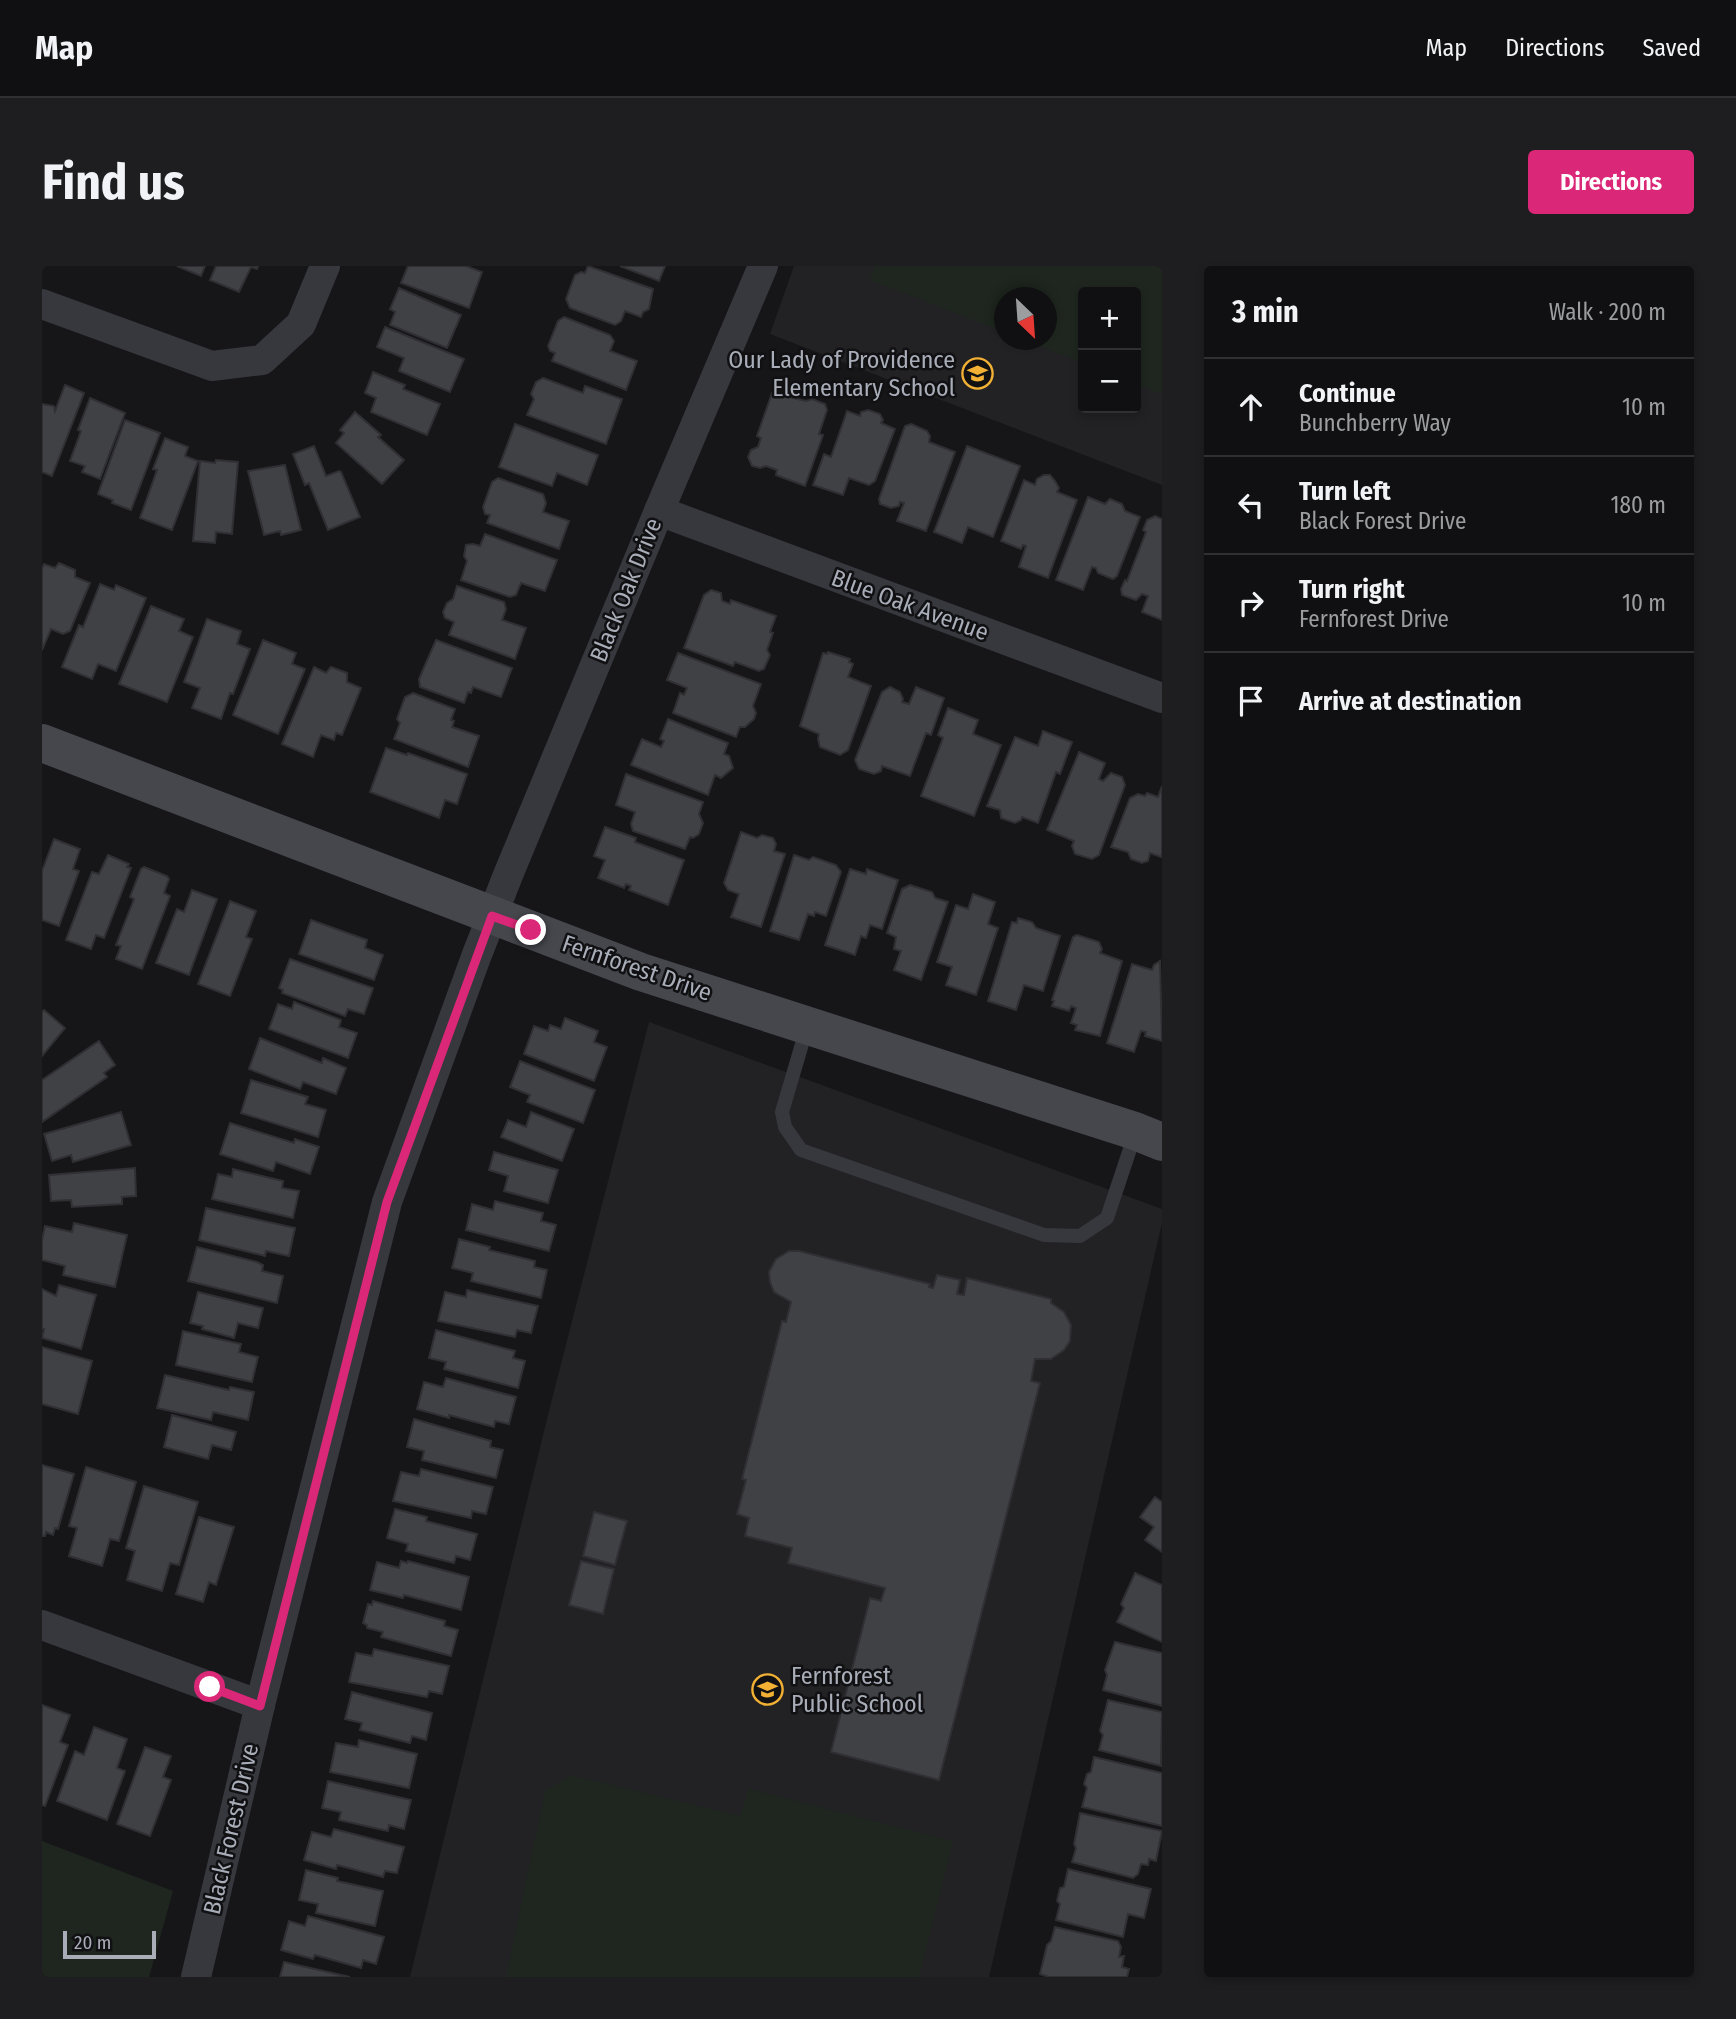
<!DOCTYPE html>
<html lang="en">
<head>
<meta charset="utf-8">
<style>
	:root { --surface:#101012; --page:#1e1e20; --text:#f1f3f6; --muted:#9c9d9f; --line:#303032; --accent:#db2777 }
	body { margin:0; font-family:"Fira Sans Condensed",sans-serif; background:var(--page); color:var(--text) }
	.controls { position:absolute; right:21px; top:21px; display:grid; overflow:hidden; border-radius:7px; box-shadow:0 4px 10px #0003 }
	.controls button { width:63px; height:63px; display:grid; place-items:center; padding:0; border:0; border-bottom:2px solid var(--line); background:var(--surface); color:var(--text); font:35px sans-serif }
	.compass { position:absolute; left:952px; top:21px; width:63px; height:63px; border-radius:50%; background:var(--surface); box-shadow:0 4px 10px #0003; rotate:155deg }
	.scale { position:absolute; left:21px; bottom:18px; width:93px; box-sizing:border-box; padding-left:7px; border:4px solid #a8adb8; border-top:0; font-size:19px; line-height:24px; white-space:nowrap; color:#a8adb8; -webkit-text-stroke:5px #111113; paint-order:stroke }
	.stop { position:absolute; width:21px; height:21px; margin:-16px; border:5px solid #db2777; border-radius:50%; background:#fff }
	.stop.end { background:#db2777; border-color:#fff; box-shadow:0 2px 7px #0008 }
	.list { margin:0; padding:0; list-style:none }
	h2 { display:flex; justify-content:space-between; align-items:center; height:91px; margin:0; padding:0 28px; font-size:30px }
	h2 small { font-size:23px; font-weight:400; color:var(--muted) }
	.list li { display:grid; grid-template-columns:46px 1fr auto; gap:21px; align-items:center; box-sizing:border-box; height:98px; padding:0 28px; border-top:2px solid var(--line) }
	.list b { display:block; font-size:26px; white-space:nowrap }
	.list p { margin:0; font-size:23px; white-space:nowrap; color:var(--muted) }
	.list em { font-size:23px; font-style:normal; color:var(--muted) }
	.icon { flex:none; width:38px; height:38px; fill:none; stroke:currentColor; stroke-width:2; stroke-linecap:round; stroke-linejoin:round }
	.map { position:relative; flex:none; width:1120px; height:1711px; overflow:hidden; border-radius:7px }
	header { display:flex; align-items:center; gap:42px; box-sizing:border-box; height:98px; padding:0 35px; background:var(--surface); border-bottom:2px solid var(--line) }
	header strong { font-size:33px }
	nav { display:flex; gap:38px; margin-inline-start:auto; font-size:24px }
	.intro { display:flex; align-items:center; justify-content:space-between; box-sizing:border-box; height:168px; padding:0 42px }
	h1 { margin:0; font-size:49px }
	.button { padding:18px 32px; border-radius:7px; background:var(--accent); color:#fff; font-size:24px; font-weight:700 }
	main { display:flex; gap:42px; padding:0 42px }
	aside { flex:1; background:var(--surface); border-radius:7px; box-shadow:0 4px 10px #0003 }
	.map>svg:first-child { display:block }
	.built { fill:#222225; fill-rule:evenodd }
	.green { fill:#1e261f }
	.building { fill:#404145; stroke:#303034; stroke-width:2 }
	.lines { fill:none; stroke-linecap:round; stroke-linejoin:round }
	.lane { stroke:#37383d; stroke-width:14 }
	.street { stroke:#37383d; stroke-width:30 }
	.secondary { stroke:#45474d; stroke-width:38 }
	.route { stroke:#db2777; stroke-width:9 }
	.labels { text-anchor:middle; stroke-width:5; stroke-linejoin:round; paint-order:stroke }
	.poi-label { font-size:24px; fill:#a8adb8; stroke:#111113; text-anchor:end }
	.street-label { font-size:24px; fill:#a8adb8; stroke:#111113 }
</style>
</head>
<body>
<header>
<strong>Map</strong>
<nav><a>Map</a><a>Directions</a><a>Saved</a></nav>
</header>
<div class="intro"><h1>Find us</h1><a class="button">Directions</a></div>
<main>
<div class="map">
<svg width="1120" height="1711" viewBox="0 0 1120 1711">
	<rect width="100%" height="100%" fill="#161618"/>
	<g class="built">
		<path d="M752,0h368v219l-392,-151zM1041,26h53v116h-53zM962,32h42v42h-42z"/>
		<path d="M607,756l513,187v14l-173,754h-579l141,-574z"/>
	</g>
	<g class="green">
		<path d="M833,0h287v128l-26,-10v-92h-53v71l-60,-23h23v-42h-42v34l-134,-52z"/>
		<path d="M529,1509l169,41 9,-27 204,52 -34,136h-413l39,-186z"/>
		<path d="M0,1575l131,50 -24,86h-107z"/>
	</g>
	<g class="building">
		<path d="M135,0h28l-4,10z"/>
		<path d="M174,0h42l-1,3 -6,-2 -12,25 -29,-12z"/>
		<path d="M366,0h58l16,6 -13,36 -68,-25z"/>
		<path d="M546,0l65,23 -4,20 -6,3 -2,5 -16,-6 -4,10 -6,4 -45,-17 -4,-9 9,-24 6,-3 4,1z"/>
		<path d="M578,0h45l-6,15z"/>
		<path d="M357,22l62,27 -14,33 -57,-23 5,-13 -5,-3z"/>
		<path d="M522,51l46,18 4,6 -4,10 27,10 -11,29 -74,-29 3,-8 -5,-2 -2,-5 10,-25z"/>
		<path d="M343,61l79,32 -14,33 -51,-21 5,-13 -27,-11z"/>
		<path d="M331,106l32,13 -2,4 37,15 -13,31 -56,-23 5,-14 -11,-5z"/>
		<path d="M501,112l40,15 2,-7 37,13 -16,45 -79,-29 7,-16 -3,-5 5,-12z"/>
		<path d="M23,119l19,8 -32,83 -10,-4v-68l12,2 1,5z"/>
		<path d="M730,127l34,8 6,-2 13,5 2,6 -8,24 4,1 -18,51 -29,-11 1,-5 -11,-4 -6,2 -8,-2 -4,-9 3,-7 7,-3 3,-9 -4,-2z"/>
		<path d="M48,132l35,15 -25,66 -18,-7 3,-6 -15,-5 11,-30 -3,-1z"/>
		<path d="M826,144l12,4 3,6 -2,3 14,6 -20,52 -6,4 -20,-7 -6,17 -30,-10 11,-31 7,3 16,-46 13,5 1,-4z"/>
		<path d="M313,146l26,23 -3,2 26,23 -22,24 -46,-41 8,-10 -4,-3z"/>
		<path d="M83,154l35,13 -29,77 -19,-7 1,-3 -15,-6z"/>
		<path d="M473,158l83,31 -11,30 -30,-12 -5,13 -53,-19z"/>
		<path d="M869,158l16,7 3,5 -1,6 26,10 -29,79 -29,-10 7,-18 -4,-1 -1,4 -8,2 -11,-4 -1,-5 26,-73z"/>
		<path d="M123,172l23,9 -3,9 13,5 -26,69 -32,-12 17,-48 -4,-1z"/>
		<path d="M272,180l12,30 13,-5 2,1 19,45 -32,13 -19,-47 -4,2 -12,-31z"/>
		<path d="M925,180l53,20 -27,71 -25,-10 -6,16 -28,-11z"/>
		<path d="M174,194l22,2 -6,72 -16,-2 -1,11 -22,-2 7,-80 15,2z"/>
		<path d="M243,199l16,65 -20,5 -1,-4 -16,4 -16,-64z"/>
		<path d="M1002,209h6l5,6 4,7 -2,4 20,8 -29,78 -29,-11 7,-21 -3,-1 -2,4 -20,-8 23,-61 11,5 2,-6z"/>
		<path d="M456,212l45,16 3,9 -3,9 26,9 -10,28 -72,-26 3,-8 -5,-1 -2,-7 9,-25z"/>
		<path d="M1046,231l17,7 5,-5 12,5 3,7 15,6 -23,59 -4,3 -15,-6 -2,-5 -4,-1 -9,23 -27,-10z"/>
		<path d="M1113,250l7,3v101l-20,-8 6,-16 -6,-2 -6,6 -14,-5 -1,-6 4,-9 2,1 19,-49 -3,-2 4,-10z"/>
		<path d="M443,268l72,26 -12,31 -24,-8 -5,12 -6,2 -49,-17 6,-19 -3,-5 2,-11 7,-1 7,2z"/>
		<path d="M17,297l16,7v7l15,6 -20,48 -7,3 -12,-5 -9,21v-81l2,-5 11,4z"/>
		<path d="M58,318l14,6 2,-5 30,13 -30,73 -18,-7 -6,15 -30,-12 17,-42 4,2z"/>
		<path d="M415,320l47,16 2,7 -4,11 24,8 -11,31 -66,-24 5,-13 -9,-4 -2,-6 4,-9 6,-4z"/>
		<path d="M669,324l10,3 1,8 8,3 1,-4 45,16 -6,16 3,1 -6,17 3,5 -6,14 -5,2 -24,-9 -2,4 -49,-18 20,-53z"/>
		<path d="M109,340l33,13 -5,12 14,6 -26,65 -48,-18z"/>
		<path d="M165,353l34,12 -4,13 13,5 -17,45 -3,-1 -9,26 -29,-11 8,-20 -16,-6z"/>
		<path d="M221,374l33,13 -4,11 13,5 -27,65 -45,-19z"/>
		<path d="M394,374l76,28 -11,29 -28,-10 -2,6 -3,-1 -4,11 -44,-16 -1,-8z"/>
		<path d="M786,386l22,7 -1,3 4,2 -5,13 23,9 -23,64 -8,5 -20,-8 -2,-8 1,-5 -19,-8 23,-73 4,1z"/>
		<path d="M636,387l83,31 -8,22 3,7 -2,6 -9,8h-5l-4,10 -63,-24 7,-20 4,2 3,-7 -20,-8z"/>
		<path d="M272,401l12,6 5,-6 16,6v9l14,6 -19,47 -6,-2 -2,7 -13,-5 -8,22 -31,-13z"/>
		<path d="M848,421l10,5 3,7 -1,3 7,2 7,-17 28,11 -13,37 -5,-2 -16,43 -28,-10 -1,5 -7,3 -15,-5 -4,-9 27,-68z"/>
		<path d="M371,427l42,16 -4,11 3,1 -2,6 27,9 -11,31 -74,-28 6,-16 -3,-4 8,-22z"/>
		<path d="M906,442l30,12 -5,14 28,11 -27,71 -53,-20 22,-58 -5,-3z"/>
		<path d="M626,453l60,24 -4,11 5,2 4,12 -12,10 -6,-3 -7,20 -77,-30 11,-26 19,8 3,-6 -4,-2z"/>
		<path d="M1001,465l29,11 -12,32 -4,-2 -18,51 -16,-6 -1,3 -6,3 -14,-5 -1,-8 -13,-4 28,-69 23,9z"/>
		<path d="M344,482l21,7 1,-2 59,21 -10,30 -12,-4 -6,18 -69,-26z"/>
		<path d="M1037,486l26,11 -6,16 4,2 8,-8 11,4 3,8 -26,70 -7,4 -17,-5 -3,-8 2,-5 -27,-11z"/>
		<path d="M584,508l77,28 -4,12 4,9 -4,11 -6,4 -3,-1 -5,12 -52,-18 -2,-7 4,-12 -19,-7z"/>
		<path d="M1120,520v68l-1,3 -11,-4 -2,8 -6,2 -11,-4 -3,-7 -17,-5 19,-49 8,-4 7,2 2,-3 11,4z"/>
		<path d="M563,561l31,11 -1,4 49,18 -16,45 -39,-15 2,-4 -5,-2 -2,4 -26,-10 7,-18 -11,-4z"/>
		<path d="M699,566l16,6 5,-3 11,3 3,6 -2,7 11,3 -24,73 -30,-10 8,-23 -11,-4 -4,-7z"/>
		<path d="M12,573l26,10 -7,20 6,2 -20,55 -17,-6v-49z"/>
		<path d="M66,589l21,9 -2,3 4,1 -27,70 -8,-3 -5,14 -25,-9 26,-68 7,2z"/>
		<path d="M752,589l15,5 4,-3 23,8 5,7 -15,44 -11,-4 -1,4 -6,-2 -9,26 -29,-9z"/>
		<path d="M102,601l23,9 2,3 -5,14 6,3 -28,73 -26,-10 5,-13 -5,-1 18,-46 -4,-2 11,-28z"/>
		<path d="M808,603l16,5 1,-5 31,11 -16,49 -12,-4 -4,13 -5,-2 -6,19 -30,-10z"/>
		<path d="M868,619l22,7 3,6 13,4 -27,78 -27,-10 7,-19 -7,-2 2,-12 -9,-4 15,-44z"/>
		<path d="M150,624l25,9 -28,76 -33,-12 21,-54 7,3z"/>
		<path d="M931,628l22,8 -7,22 10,4 -22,67 -30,-10 6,-18 -15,-5 19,-57 12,4z"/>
		<path d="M188,635l26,10 -10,26 6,2 -22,57 -32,-12z"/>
		<path d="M976,652l14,4 4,6 24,8 -17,55 -19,-6 -8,25 -28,-9 24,-79 5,1z"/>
		<path d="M269,654l56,20 -2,8 18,7 -9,25 -75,-26z"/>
		<path d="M1035,669l22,7 3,7 -2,4 22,8 -22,75 -25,-6 2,-5 -6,-2 5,-15 -5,-2 -2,5 -17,-5 2,-5 -2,-1 21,-63z"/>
		<path d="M248,693l83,29 -9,26 -16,-5 -3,7 -63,-23 1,-3 -4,-2z"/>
		<path d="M1118,695l2,80 -17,-5 1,-4 -5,-1 -7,21 -27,-9 25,-79 20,6 2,-5z"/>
		<path d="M252,736l47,18 -2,7 18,6 -9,25 -79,-29 9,-25 14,5z"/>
		<path d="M2,744l21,18 -23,28v-44z"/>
		<path d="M523,752l33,13 -4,11 13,5 -13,34 -70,-27 10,-28 14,5 2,-6 11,4z"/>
		<path d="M218,772l62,25 1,-5 23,10 -10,26 -33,-12 -3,7 -51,-20z"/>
		<path d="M57,775l16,24 -11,8 3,4 -65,45v-42z"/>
		<path d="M478,795l75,29 -12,33 -56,-21 3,-7 -20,-8z"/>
		<path d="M209,814l57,17 -3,7 21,6 -8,27 -77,-24z"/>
		<path d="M79,846l10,33 -58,17 -2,-7 -19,6 -8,-27z"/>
		<path d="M489,846l43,17 -12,32 -61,-24 7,-17 18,7z"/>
		<path d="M188,857l64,20 1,-4 24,8 -9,27 -34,-12 -3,9 -53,-17z"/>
		<path d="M452,886l64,18 -10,33 -44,-12 4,-15 -19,-6z"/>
		<path d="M93,902l1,28 -14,1v7l-50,3 -1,-7 -20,1 -2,-26z"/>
		<path d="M191,903l50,12 -1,7 17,3 -6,27 -81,-19 6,-25 14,3z"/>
		<path d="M453,935l48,12 -2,8 15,4 -7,26 -83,-21 6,-26 21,6z"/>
		<path d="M164,942l89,20 -6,28 -23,-5 -1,5 -66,-16z"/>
		<path d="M32,957l53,12 -12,52 -52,-12 2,-9 -23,-6v-20l3,-14 27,6z"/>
		<path d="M417,973l31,8 -1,3 46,11 -1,6 13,3 -6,28 -70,-17 2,-8 -21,-5z"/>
		<path d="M155,981l60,15 6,3 -1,6 21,5 -6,27 -89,-22z"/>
		<path d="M747,985h10l131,33 -1,3 4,1 4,-13 23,5 -3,14 7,1 3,-17 84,21v4l13,9 7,13 -1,16 -6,9 -13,9h-16l-4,22 9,2 -101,397 -108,-28 39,-154 11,3 4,-13 -97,-25 4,-15 -47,-12 4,-18 -12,-4 9,-34 -4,-1 40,-158 4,1 5,-20 -17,-10 -4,-10 -1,-10 7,-13z"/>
		<path d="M17,1019l37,10 -15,54 -39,-11 2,-9h-2v-40l14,7z"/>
		<path d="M425,1024l71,16 -7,27 -14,-3 -2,7 -77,-16 7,-29 21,5z"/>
		<path d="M156,1026l65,16 -5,20 -20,-5 -4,15 -32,-9 1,-3 -13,-3z"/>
		<path d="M394,1064l79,21 -2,7 12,3 -7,27 -74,-19 2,-7 -17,-4z"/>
		<path d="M141,1065l58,13 -2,8 19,5 -6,25 -76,-17z"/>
		<path d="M0,1081l50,14 -14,53 -36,-10z"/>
		<path d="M123,1109l64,15 1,-3 24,5 -6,28 -35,-8 -2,8 -54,-12z"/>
		<path d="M404,1112l70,19 -7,27 -14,-3 -1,6 -45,-12v3l-32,-9 7,-27 19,5z"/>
		<path d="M130,1149l64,17 -5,18 -19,-5 -4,14 -44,-12z"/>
		<path d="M372,1153l77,22 -1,6 13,3 -7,28 -74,-18 2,-9 -17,-4z"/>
		<path d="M0,1199l32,9 -16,55 -3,-1 -2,7 -7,-3 -1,4h-3z"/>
		<path d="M44,1201l50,15 -17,59 -9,-2 -8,27 -33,-10 8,-28 -8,-2z"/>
		<path d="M379,1203l72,18 -7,27 -14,-3 -1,7 -78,-17 8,-29 18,4z"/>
		<path d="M102,1220l54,16 -19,63 -9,-2 -8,28 -35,-11 8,-29 -9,-3z"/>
		<path d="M1113,1231l7,5v50l-17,-12 9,-13 -14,-10z"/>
		<path d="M353,1243l32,8 -1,4 51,13 -7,26 -14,-4 -2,7 -48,-12 2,-7 -21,-6z"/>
		<path d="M552,1246l33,9 -12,44 -32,-9z"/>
		<path d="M157,1251l35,10 -18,58 -7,-3 -6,20 -27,-8z"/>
		<path d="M359,1295l6,2 1,-2 61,16 -8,33 -57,-15 -1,3 -33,-8 7,-28 22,6z"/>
		<path d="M539,1295l33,8 -11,45 -34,-9z"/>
		<path d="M1093,1307l27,12v57l-45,-20 7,-14 -3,-4z"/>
		<path d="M331,1335l72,20 -1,5 14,4 -7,26 -70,-19 2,-5 -16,-4v-3l-4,-2 5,-19 4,1z"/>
		<path d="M1073,1376l47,11v53l-59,-16 4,-15 -2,-5z"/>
		<path d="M332,1383l75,17 -7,28 -13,-3 -2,6 -78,-15 7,-29 16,3z"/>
		<path d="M310,1426l80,21 -6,27 -14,-4 -2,7 -50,-13 2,-7 -17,-4z"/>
		<path d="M1066,1434l54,12 -1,54 -62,-16 4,-15 -3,-4z"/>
		<path d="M0,1439l28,10 -10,27 8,3 -23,61 -3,-1z"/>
		<path d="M52,1461l33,12 -10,29 8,3 -18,49 -50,-19 18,-50 9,4z"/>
		<path d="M317,1474l58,14 -8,34 -79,-16 6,-29 22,4z"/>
		<path d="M103,1481l26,9 -8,21 8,3 -21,56 -33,-12z"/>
		<path d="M1052,1491l68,16v53l-80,-19 5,-19 -3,-4 3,-10 4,-2z"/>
		<path d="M286,1515l83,19 -7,29 -15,-4 -1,6 -49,-11 2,-8 -19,-4z"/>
		<path d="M1038,1547l82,18 -6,30 -7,-2 -1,6 -7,-1 -3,10 -5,4 -61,-16 4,-14 -2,-4z"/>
		<path d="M292,1563l70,18 -7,26 -12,-2 -2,6 -46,-12 -1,4 -32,-9 8,-28 19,5z"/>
		<path d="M1026,1603l83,20 -7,29 -16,-4 -5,23 -67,-17 4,-16 -3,-3 3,-13 4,-1z"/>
		<path d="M264,1604l32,8 -1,3 46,10 -8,35 -59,-13 2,-9 -19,-4z"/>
		<path d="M266,1650l76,21 -8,27 -13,-4 -2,8 -46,-13 -2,4 -32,-9 8,-29 16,5z"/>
		<path d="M1013,1661l63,14 3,6 -2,10 5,-1 -2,11 7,2 -2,8h-78l-9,-3 7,-29 4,-4z"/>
		<path d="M242,1696l66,15h-70z"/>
	</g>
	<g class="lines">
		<path class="lane" d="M765,761l-25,85 3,15 16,23 243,85 36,1 27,-18 28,-84"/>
		<g class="street">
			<path d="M0,38l170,62 50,-6 39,-36 24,-58"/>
			<path d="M617,245l503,187"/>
			<path d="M0,1359l218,80"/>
			<path d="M154,1711l64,-272 127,-503 89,-245 32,-82 151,-364 104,-245"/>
		</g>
		<path class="secondary" d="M0,477l599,229 494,159 27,11"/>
	</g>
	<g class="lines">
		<path class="route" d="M168,1421l50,19 127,-504 105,-286 39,14"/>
	</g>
	<defs>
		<symbol id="school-ring" viewBox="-11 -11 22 22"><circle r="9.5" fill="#111113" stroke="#f2b134" stroke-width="1.5"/><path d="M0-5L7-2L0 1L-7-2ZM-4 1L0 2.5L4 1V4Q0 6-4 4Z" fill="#f2b134"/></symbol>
	</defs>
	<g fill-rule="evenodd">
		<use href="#school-ring" x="918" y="90" width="35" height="35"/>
		<use href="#school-ring" x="708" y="1406" width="35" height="35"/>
	</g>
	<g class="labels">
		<g class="poi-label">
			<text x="913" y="102">Our Lady of Providence<tspan x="913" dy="28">Elementary School</tspan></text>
			<text x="749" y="1418" text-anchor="start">Fernforest<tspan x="749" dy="28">Public School</tspan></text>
		</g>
		<g class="street-label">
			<text transform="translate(584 324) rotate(-68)" y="8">Black Oak Drive</text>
			<text transform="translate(868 339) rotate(20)" y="8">Blue Oak Avenue</text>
			<text transform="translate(595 702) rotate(19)" y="8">Fernforest Drive</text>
			<text transform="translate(189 1563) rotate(-77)" y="8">Black Forest Drive</text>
		</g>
	</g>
</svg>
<div class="controls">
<button>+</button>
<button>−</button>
</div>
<svg class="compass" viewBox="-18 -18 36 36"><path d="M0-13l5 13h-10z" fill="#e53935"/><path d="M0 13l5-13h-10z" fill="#9c9d9f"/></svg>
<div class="scale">20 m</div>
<div class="stop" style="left:168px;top:1421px"></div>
<div class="stop end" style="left:489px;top:664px"></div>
</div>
<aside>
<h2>3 min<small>Walk · 200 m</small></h2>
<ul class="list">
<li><svg class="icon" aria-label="ahead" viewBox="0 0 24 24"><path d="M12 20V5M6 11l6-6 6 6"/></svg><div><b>Continue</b><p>Bunchberry Way</p></div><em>10 m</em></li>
<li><svg class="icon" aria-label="left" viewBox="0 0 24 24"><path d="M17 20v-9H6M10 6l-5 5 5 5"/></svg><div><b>Turn left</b><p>Black Forest Drive</p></div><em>180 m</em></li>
<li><svg class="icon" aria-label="right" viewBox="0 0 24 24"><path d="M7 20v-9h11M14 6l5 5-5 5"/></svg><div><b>Turn right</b><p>Fernforest Drive</p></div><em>10 m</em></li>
<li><svg class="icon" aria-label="arrive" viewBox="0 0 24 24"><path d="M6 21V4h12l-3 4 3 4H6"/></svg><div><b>Arrive at destination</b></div></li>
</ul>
</aside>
</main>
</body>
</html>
